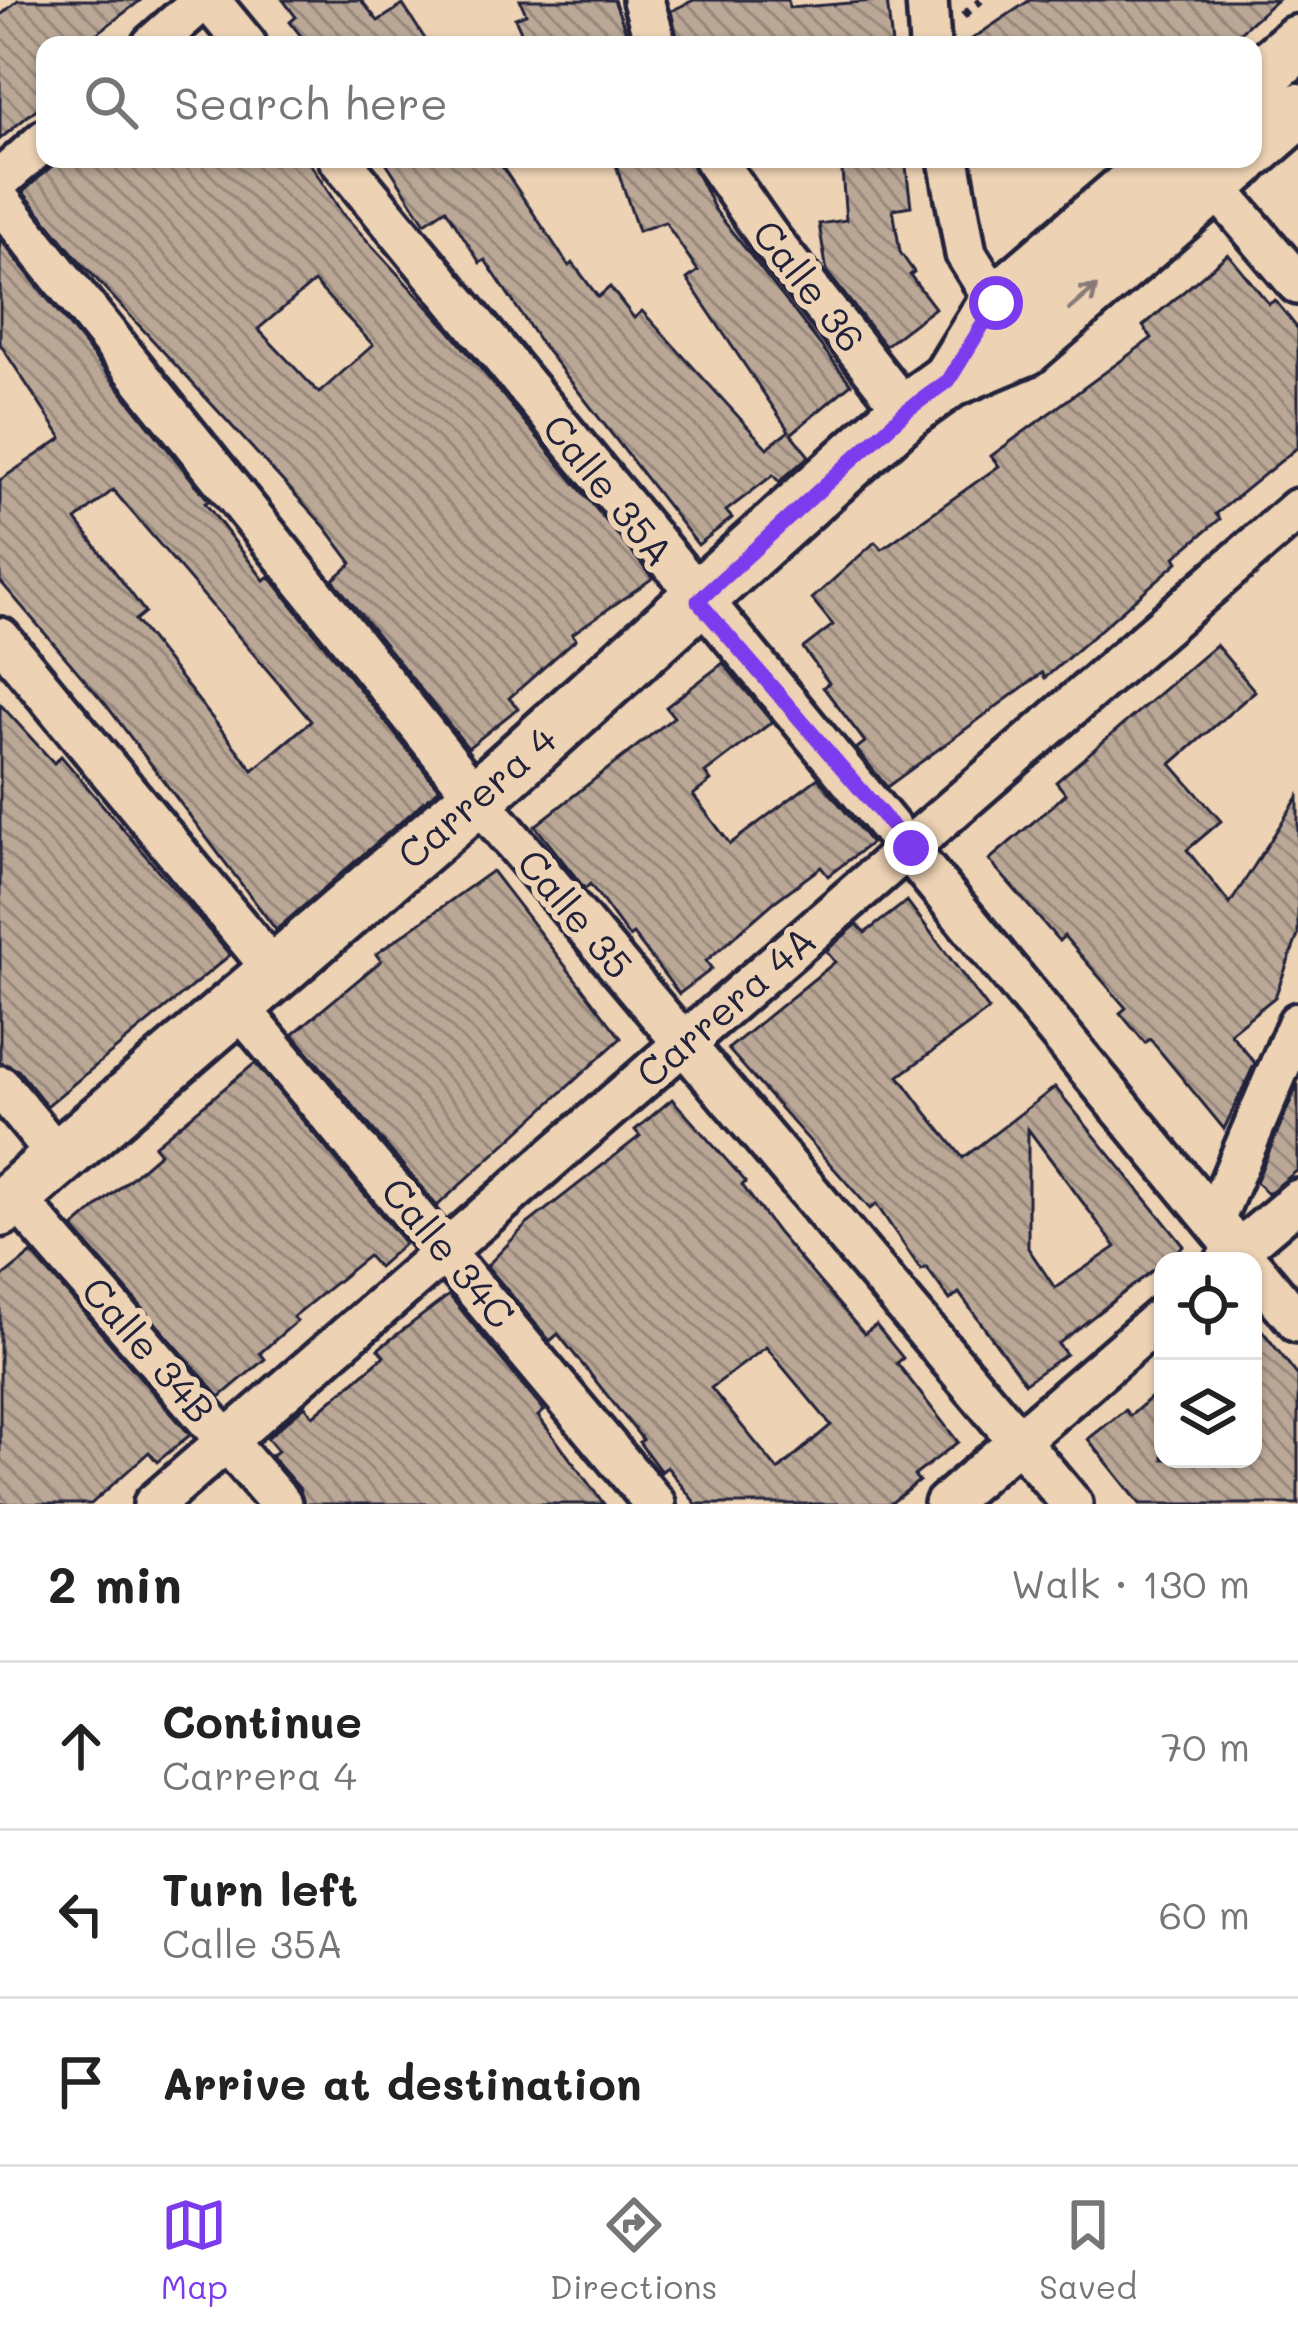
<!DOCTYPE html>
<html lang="en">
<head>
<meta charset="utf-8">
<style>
	:root { --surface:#fff; --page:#f6f6f6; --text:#222; --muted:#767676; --line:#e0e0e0; --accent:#7c3aed }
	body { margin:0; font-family:Mali,sans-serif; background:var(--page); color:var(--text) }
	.controls { position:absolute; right:36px; bottom:36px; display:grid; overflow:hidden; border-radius:24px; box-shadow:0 3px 9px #0004 }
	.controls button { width:108px; height:108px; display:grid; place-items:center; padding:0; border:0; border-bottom:3px solid var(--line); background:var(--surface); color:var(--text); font:60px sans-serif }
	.stop { position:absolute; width:36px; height:36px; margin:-27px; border:9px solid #7c3aed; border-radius:50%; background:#fff }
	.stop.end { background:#7c3aed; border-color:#fff; box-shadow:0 3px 12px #0008 }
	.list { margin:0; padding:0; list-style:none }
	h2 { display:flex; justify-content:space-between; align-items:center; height:156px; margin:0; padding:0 48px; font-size:51px }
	h2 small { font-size:39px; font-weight:400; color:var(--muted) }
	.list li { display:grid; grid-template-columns:78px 1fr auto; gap:36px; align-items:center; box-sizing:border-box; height:168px; padding:0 48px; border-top:3px solid var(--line) }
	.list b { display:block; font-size:45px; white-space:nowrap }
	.list p { margin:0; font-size:39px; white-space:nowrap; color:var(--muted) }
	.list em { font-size:39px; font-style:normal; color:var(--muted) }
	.icon { flex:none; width:66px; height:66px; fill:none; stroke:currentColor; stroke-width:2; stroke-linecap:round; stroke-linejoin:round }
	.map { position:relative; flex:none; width:1298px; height:1504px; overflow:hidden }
	.search { position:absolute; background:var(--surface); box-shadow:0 3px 9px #0004; left:36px; right:36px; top:36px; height:132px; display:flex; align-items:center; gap:30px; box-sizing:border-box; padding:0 42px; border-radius:24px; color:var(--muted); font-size:45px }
	.sheet { height:660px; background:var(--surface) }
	nav { display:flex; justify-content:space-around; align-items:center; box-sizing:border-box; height:168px; border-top:3px solid var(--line); background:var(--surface); font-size:33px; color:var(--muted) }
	nav a { display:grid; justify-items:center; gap:6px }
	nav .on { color:var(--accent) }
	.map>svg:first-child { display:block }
	.building { fill:url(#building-back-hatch); stroke:#22223b; stroke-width:3; fill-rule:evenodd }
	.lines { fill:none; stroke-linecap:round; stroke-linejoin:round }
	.street-casing { stroke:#22223b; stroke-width:48 }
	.secondary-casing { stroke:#22223b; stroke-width:63 }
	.path { stroke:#22223b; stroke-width:8; stroke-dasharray:9 9; stroke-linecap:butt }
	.street { stroke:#edd2b4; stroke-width:39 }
	.secondary { stroke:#edd2b4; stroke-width:54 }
	.oneway { stroke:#887a78 }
	.route { stroke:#7c3aed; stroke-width:15 }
	.labels { text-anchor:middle; stroke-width:12; stroke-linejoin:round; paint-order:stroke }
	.street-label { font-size:39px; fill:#22223b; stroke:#edd2b4 }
</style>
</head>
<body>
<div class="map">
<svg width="1298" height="1504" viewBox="0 0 1298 1504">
	<defs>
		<pattern id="building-back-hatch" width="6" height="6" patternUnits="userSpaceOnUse" patternTransform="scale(3)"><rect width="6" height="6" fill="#baa796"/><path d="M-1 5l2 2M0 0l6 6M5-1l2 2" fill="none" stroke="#97887c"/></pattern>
	</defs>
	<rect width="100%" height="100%" fill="#edd2b4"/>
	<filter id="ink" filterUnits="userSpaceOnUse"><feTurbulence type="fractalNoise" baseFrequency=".00833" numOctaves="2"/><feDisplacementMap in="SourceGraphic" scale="24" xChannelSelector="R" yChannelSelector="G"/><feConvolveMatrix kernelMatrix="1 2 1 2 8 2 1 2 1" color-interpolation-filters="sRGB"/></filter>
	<g filter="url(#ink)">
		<g class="building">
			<path d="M18,0h123l-59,45h-37v57l-45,37v-123z"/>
			<path d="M283,0h78l17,21 25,-16 26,40h-121l-18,-23 6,-5z"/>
			<path d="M520,0h94l17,45h-104l-12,-27 11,-4z"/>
			<path d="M694,0h94l1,8 98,-8 5,45h-213l-8,-34z"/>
			<path d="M1030,0h247l-52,45h-262z"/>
			<path d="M60,159h247l35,54 107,117 204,248 -81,56 4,5 -67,59 9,10 -50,40 -135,-168 19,-17 -27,-36 -249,-270 -53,-65zM314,282l59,63 -54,48 -61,-64z"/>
			<path d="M384,159h113l72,107 4,-3 25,34 12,-10 24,31 8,-7 125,137 22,-17 -102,-152 11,-8 -33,-49 -27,9 -24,-72h76l25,51 136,174 -60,50 18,22 -30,26 -6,-7 -47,36 6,7 -34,27 -158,-203 -55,-82 -5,3 -34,-54 -21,14z"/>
			<path d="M841,159h64l6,47 -18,3 7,43 14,20 -4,3 25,33 -50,38 -58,-74 -8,-48 27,-4z"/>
			<path d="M0,239l209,262 -4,2 59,77 5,-4 170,213 -163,141 -169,-224 -107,-125v-101l62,-42 -62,-94zM113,490l198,231 -58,49 -118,-150 10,-8 -69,-92z"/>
			<path d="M1228,254l41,50 6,-4 23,29v118l-82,67 4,5 -45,38 3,5 -133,116 -3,-5 -155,114 -31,-38 9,-7 -42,-55 6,-4 -26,-35 30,-23 -21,-26 63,-57 7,7 117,-83 -8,-10 161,-118 -9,-12z"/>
			<path d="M1216,645l39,46 -84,73 50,57 -34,29 43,54 68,-107v138l-23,62 -45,36 25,30 -31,66 -74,-90 -5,4 -25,-30 6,-5 -62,-72 -5,5 -70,-81 77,-66 -10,-12z"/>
			<path d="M723,663l49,59 -67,51 6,8 -18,14 37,49 88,-66 53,65 -43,33 -7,-9 -47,35 -68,59 6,8 -33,25 -46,-60 -4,3 -39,-53 -5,5 -50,-63 139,-109 -8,-10z"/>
			<path d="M0,704l54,59 7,-7 169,199 -183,151 -29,-36 -18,-7z"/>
			<path d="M492,871l129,167 -184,168 -144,-172 88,-73 -5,-7z"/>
			<path d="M907,901l82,109 -90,66 27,36 37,46 92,-71 129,159 -126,98 8,10 -41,29 -66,-90 -9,7 -24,-33 -5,3 -45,-66 -6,5 -142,-160 107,-87 -9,-11 31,-27 8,9zM1028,1129l88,118 -61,41 -27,-40z"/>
			<path d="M255,1063l150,180 -27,24 -10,-11 -75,61 4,4 -37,32 5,6 -45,38 -147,-169 87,-75 -6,-7z"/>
			<path d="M1298,1084v86l-30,24 -12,-12z"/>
			<path d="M672,1099l74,83 -4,3 35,47 87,102 12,-9 27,33 -6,5 61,79 -44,34 5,5 -29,23h-194l-29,-37 -6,5 -22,-30 4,-2 -85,-106 -8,7 -63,-75 39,-41 114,-89 -5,-6zM766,1347l65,78 -53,45 -67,-82z"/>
			<path d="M32,1253l158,182 -33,27 -8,-10 -58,52h-91v-225z"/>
			<path d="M449,1295l95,116 -6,5 66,88h-300l-5,-16 -28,-32 7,-5 -11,-13 38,-32 8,10 71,-60 -6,-7z"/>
			<path d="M1253,1319l45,57v128h-158l-52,-65 37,-29 5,6 33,-29v72h90z"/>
		</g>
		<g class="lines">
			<defs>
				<g id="street">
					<path d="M209,0l37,45"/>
					<path d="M643,0l13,45"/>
					<path d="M927,0l3,45"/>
					<path d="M152,45l51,-45"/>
					<path d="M339,159l908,1102"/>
					<path d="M714,159l55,79 137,173"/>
					<path d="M949,159l17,95 43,69"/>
					<path d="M1192,159l106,125"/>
					<path d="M0,180l45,-40"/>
					<path d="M0,201l477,597 595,706"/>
					<path d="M0,638l276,335"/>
					<path d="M238,1006l417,498"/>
					<path d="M0,1086l60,73"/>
					<path d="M15,1197l266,307"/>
					<path d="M1214,1220l84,-197"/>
					<path d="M1226,1261l72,-61"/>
					<path d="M1253,1268l45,54"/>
					<path d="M154,1504l1144,-995"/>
					<path d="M945,1504l218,-188"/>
				</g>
				<g id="secondary">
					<path d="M1253,82l45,-39"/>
					<path d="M1253,150l45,-39"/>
					<path d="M949,380l47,-77 168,-144"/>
					<path d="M0,1209l477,-411 429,-387 43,-31 76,-32 218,-189"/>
				</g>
			</defs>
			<use href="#street" class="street-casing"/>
			<use href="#secondary" class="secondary-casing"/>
			<path class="path" d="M963,16l18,-16"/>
			<use href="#street" class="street"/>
			<use href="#secondary" class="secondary"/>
		</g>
		<defs><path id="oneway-shaft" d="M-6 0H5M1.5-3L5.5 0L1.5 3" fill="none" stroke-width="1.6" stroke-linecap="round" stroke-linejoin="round" transform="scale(3)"/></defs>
		<use class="oneway" href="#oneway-shaft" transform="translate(1083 298) rotate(-41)"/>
	</g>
	<g class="lines" filter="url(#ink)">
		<path class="route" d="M911,848l-213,-247 208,-190 43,-31 47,-77"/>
	</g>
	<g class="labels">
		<g class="street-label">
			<text transform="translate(809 286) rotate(52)" y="14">Calle 36</text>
			<text transform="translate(608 490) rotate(51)" y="14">Calle 35A</text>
			<text transform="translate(477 797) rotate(-41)" y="14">Carrera 4</text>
			<text transform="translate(575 914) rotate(50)" y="14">Calle 35</text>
			<text transform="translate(726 1007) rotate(-41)" y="14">Carrera 4A</text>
			<text transform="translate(448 1253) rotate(50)" y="14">Calle 34C</text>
			<text transform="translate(148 1350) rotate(49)" y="14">Calle 34B</text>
		</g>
	</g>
</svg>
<div class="controls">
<button><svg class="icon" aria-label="locate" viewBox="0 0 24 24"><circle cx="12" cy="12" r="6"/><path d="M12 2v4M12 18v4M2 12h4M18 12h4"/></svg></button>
<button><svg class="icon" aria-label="layers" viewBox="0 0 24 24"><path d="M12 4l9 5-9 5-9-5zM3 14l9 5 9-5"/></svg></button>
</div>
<div class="stop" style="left:996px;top:303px"></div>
<div class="stop end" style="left:911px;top:848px"></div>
<div class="search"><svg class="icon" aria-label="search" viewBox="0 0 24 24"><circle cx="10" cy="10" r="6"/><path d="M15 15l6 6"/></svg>Search here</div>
</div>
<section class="sheet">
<h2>2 min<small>Walk · 130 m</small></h2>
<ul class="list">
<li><svg class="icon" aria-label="ahead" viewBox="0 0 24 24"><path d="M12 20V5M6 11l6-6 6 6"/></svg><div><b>Continue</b><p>Carrera 4</p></div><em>70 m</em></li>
<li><svg class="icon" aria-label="left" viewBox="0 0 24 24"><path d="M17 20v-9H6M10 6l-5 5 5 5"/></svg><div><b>Turn left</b><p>Calle 35A</p></div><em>60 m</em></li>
<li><svg class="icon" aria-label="arrive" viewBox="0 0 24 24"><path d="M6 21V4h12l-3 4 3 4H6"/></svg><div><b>Arrive at destination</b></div></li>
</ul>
</section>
<nav>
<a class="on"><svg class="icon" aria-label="map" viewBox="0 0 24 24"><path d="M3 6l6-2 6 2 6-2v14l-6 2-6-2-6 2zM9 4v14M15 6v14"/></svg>Map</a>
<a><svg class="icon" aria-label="directions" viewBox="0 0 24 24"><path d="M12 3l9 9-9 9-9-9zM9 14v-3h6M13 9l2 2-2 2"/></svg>Directions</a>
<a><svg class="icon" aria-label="saved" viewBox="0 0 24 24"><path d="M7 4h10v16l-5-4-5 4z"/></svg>Saved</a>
</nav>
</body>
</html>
